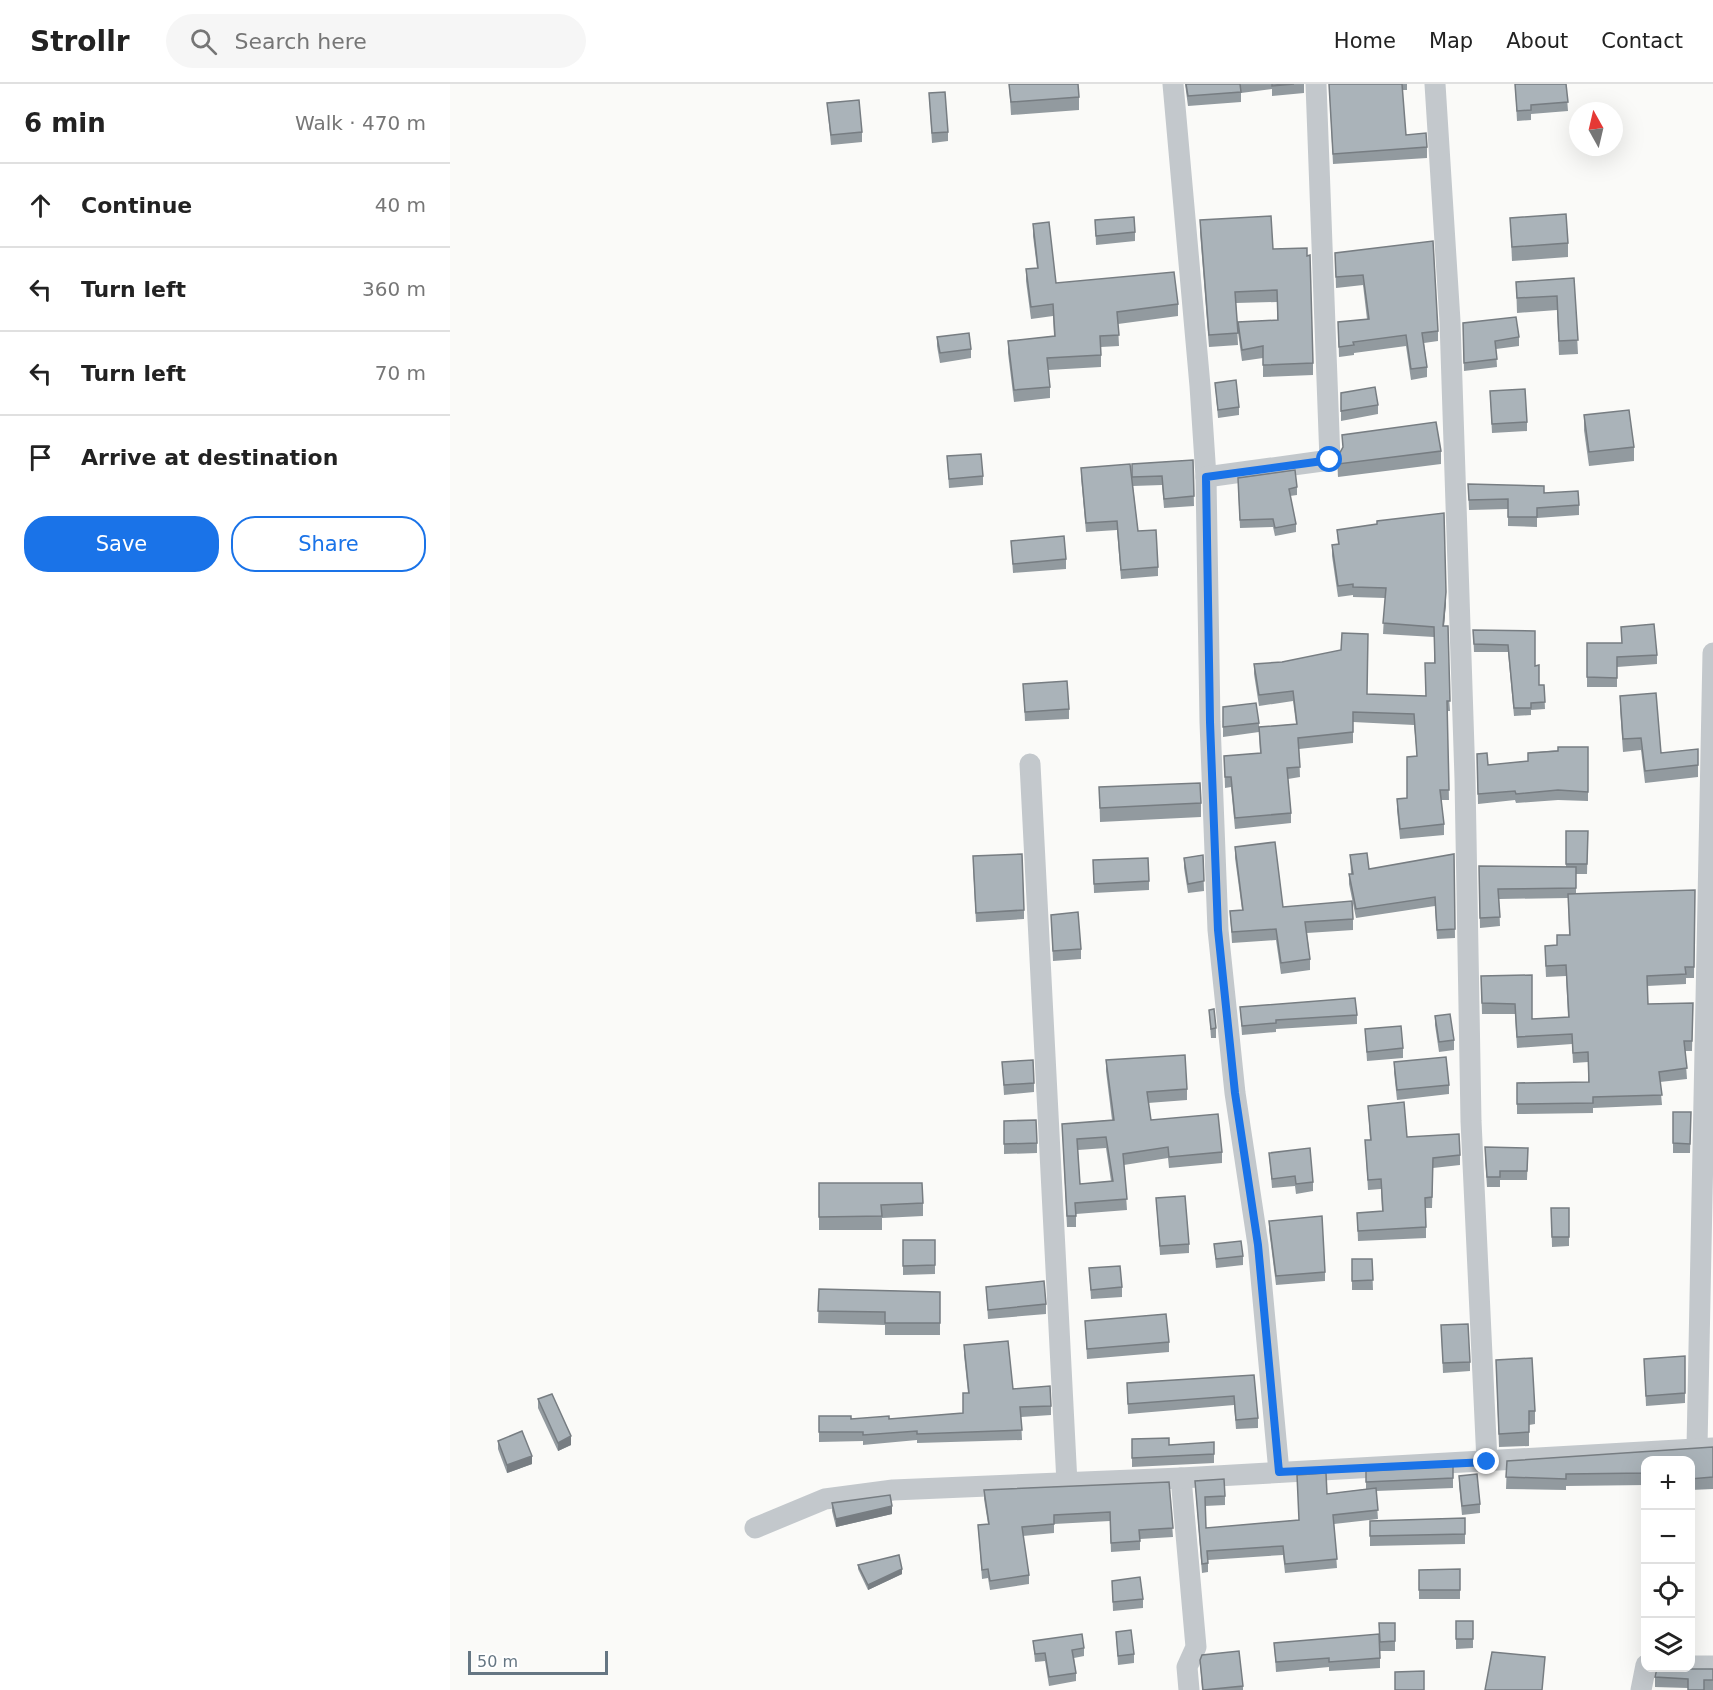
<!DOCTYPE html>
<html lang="en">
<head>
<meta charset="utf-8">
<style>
	:root { --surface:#fff; --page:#f6f6f6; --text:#222; --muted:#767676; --line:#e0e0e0; --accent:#1a73e8 }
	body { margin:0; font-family:"DejaVu Sans",sans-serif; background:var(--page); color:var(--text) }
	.controls { position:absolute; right:18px; bottom:18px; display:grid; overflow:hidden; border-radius:12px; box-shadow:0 6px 24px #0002 }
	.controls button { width:54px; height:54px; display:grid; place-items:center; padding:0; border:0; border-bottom:2px solid var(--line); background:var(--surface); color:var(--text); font:30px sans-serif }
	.compass { position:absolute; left:1119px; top:18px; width:54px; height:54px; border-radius:50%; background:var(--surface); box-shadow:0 6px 24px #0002; rotate:352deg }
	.scale { position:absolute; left:18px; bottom:15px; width:140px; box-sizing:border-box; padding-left:6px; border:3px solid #657683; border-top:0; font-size:16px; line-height:21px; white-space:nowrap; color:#657683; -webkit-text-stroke:4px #fff; paint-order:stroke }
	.stop { position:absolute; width:18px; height:18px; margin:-14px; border:4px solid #1a73e8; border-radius:50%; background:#fff }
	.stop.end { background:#1a73e8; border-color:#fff; box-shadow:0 2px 6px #0008 }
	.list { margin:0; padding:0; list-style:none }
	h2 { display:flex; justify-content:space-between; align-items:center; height:78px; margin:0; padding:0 24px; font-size:26px }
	h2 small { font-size:20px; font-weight:400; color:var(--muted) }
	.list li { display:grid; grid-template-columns:39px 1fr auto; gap:18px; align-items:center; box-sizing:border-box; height:84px; padding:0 24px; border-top:2px solid var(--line) }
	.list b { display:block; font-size:22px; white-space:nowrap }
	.list em { font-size:20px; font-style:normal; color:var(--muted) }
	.actions { display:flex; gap:12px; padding:18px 24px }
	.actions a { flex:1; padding:14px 0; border:2px solid var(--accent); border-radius:24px; text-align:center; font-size:21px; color:var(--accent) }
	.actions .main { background:var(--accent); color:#fff }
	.icon { flex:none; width:33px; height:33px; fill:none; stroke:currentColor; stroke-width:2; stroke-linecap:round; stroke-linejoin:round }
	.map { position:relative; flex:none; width:1263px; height:1606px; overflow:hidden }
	header { display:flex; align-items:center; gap:36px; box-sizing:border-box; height:84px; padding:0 30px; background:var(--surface); border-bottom:2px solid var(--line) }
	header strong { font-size:28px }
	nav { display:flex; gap:33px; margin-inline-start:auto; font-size:21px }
	.search { width:420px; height:54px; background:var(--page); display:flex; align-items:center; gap:15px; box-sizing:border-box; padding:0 21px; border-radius:33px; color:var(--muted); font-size:22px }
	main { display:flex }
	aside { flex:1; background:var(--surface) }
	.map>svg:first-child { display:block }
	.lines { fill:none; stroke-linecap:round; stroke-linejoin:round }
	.street { stroke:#c3c8cc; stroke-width:21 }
	.wall { fill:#929a9f; fill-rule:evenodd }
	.shaded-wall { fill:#777d82 }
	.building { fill:#aab3b9; stroke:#777d82; stroke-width:1.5; fill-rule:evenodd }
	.route { stroke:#1a73e8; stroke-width:8 }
</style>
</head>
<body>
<header>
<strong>Strollr</strong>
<div class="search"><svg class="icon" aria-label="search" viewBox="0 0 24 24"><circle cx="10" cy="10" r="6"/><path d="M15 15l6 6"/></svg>Search here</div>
<nav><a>Home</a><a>Map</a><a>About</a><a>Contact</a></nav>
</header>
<main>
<aside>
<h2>6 min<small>Walk · 470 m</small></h2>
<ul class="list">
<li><svg class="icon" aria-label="ahead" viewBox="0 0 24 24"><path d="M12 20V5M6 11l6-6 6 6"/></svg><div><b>Continue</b></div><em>40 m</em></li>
<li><svg class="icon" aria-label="left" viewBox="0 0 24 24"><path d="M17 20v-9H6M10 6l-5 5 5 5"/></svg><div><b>Turn left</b></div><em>360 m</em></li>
<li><svg class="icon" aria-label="left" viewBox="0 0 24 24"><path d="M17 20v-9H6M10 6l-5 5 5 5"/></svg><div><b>Turn left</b></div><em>70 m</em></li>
<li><svg class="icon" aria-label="arrive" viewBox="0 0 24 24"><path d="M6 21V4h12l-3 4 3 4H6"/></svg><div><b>Arrive at destination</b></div></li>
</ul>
<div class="actions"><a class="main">Save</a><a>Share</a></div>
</aside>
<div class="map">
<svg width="1263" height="1606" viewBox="0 0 1263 1606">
	<rect width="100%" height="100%" fill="#fafaf8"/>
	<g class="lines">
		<g class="street">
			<path d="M723,0l27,302 6,91 4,245 8,208 17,163 23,152 21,227"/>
			<path d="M985,0l15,237 15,458 6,342 16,341"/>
			<path d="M756,393l124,-17 -14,-376"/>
			<path d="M580,680l37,719"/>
			<path d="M1247,1363l16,-794"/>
			<path d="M731,1394l15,169 -9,20 2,23"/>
			<path d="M305,1444l70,-29 68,-9 288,-12 532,-30"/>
			<path d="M1240,1582h23"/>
			<path d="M1191,1606l5,-25"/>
		</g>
	</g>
	<g class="wall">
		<path d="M559,0l70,13v13l-68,5z"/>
		<path d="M735,0h119v9l-32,3v-7l-31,4v9l-53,4z"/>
		<path d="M879,0h78v6h-5l4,45 21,12v11l-94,6z"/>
		<path d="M1065,0h51l2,27 -37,3v6l-14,1z"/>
		<path d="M479,9l19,39v9l-16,2z"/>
		<path d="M377,19l35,29v10l-31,3z"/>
		<path d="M1060,134l58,25v14l-56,4z"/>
		<path d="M645,136l40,12v9l-39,4z"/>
		<path d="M750,136l73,29 40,114v12l-50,2v-19l-21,3 -4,-28v-11l39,-2v-18l-41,1 2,42 -29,2 -9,-115z"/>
		<path d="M583,140l23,59 122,21v12l-60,8 1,22 -18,1v20l-53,3 2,17v11l-36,4 -6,-49v-12l46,-5 -1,-20 -22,3 -5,-38v-12l11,-1 -4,-32z"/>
		<path d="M885,169l103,78v10l-14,2 3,24v10l-16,3 -5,-34 -52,7v2l-15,2 -1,-35 29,-3 -4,-34 -27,3z"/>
		<path d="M1124,194l4,76 -19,1 -2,-45 -40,3 -1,-31z"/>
		<path d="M1013,239l56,14v9l-23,3 1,18 -33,4z"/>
		<path d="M487,253l34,12v9l-31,5 -3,-17z"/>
		<path d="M765,299l24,24v8l-21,3z"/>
		<path d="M1040,307l37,31v9l-35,2z"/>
		<path d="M891,309l37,12v9l-37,7z"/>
		<path d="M1134,331l50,32v14l-45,5 -5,-36z"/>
		<path d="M991,367v13l-103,13 -1,-19z"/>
		<path d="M497,372l36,20v9l-34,3z"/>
		<path d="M743,376l1,46 -30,2 -2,-23 -29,1 5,45 20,36v9l-37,3 -4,-49 -31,2 -5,-55v-9l51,14v-18z"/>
		<path d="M1018,400l76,9 35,12v10l-42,3v9l-29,-1v-17l-39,1z"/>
		<path d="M788,401l59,2v8l-7,1 6,28v8l-21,4 -2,-9 -33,1z"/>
		<path d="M887,446l109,72 -2,24 6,85h-3l2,89h-8l3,24v11l-44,4 -3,-29v-11l10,-1 10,-42 -3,-31 -61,-3v21l-54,6 1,28 -12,2 3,34v10l-56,6 -4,-42 -6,1 -1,-32 36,-3 -1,-21 -36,5v-30l36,16v4l37,-3 -3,-23 -34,5 -5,-32v-10l113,30 59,2 8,-33v-26l-51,-3 2,-36 -32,-1v-2l-15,2 -6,-41v-11h6z"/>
		<path d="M561,457l55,18v10l-53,4z"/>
		<path d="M1171,543l36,28v9l-40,3v20h-30v-44h35z"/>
		<path d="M1023,546l62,1v35l4,19h5l1,24 -14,1v5l-17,1 -6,-64h-34z"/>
		<path d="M573,600l46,25v10l-44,2z"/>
		<path d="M1170,612l41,57 37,-4v28l-53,6 -4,-33 -18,2 -3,-44z"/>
		<path d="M1138,663v54l-30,-1 -42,3 -1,-3 -37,4 -1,-50 11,11 40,-4v-8z"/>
		<path d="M649,703l102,16v14l-101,5z"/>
		<path d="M1116,747h22l-1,43h-11v20l119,-4 -1,88h-8v6l-39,2 1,18 45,-1 -1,48h-7l2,28 -27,3 2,23 -69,3v5l-76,1v-31l71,-1v-20l-15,1 -1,-19 -55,4 -2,-34h-33l-1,-38 51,43 36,-2 -2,-41 -20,1 -1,-21v-10l12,-1v-10h12l-1,-37 -69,1 1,27 -20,2 -1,-62 87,1z"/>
		<path d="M785,763l48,60 70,12v11l-46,3 3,26v11l-29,4 -5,-34 -44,3 -2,-32 12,-1 -7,-52z"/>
		<path d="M1004,770l1,84 -18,1 -2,-33 -79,12 -7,-34v-10h2l-1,-19 19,14z"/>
		<path d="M753,771l1,36 -16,2 -4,-25v-10z"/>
		<path d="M643,776l56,21v9l-55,3z"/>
		<path d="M523,782l51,44v9l-48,3z"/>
		<path d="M601,831l30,34v10l-28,2z"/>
		<path d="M790,923l117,8v9l-81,5v3l-34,3z"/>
		<path d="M759,926l7,18v10h-5z"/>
		<path d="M985,932l19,24v10l-15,2 -4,-27z"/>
		<path d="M915,945l38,19v10l-36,3z"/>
		<path d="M656,976l81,29v11l-39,3 3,17 71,32v11l-53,5 -1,-10 -44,7 3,45 -51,4v13h-9l-5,-103 50,-4 -6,-49zM656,1064l5,33 -31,3 -2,-34z"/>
		<path d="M552,978l32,21v9l-30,3z"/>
		<path d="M944,978l55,23v9l-52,6 -3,-28z"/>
		<path d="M918,1022l39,31 53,18v10l-27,3 -1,40h-6v30l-68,3 -1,-28 25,-2 -1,-22 -13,1 -3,-50h5z"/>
		<path d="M1223,1028h18l-1,41h-17z"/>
		<path d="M554,1037l33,22v10l-33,1z"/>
		<path d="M1078,1064l-1,32h-27v7h-13l-2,-31z"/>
		<path d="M819,1069l44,29v9l-17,3 -1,-8 -23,2z"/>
		<path d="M369,1099l104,20v13l-41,2v12h-63z"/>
		<path d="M706,1114l33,46v9l-29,2z"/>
		<path d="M1101,1124h18v38l-17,1z"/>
		<path d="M819,1137l56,51v9l-49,4 -7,-55z"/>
		<path d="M453,1156h32v34l-32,1z"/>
		<path d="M764,1160l29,12v9l-27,3z"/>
		<path d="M902,1175h20l1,31h-21z"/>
		<path d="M639,1184l33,19v10l-31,2z"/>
		<path d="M536,1203l60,17v10l-58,5z"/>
		<path d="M369,1205l121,3v43h-55v-10l-67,-2z"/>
		<path d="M635,1237l84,21v10l-82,7z"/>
		<path d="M991,1241l29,37v9l-27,2z"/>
		<path d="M514,1261l49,44 38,17v9l-30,2 1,23 -105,3v-3l-54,5v-4l-44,1v-26l32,3h38l74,-6 5,-20 -4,-38z"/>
		<path d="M1235,1272v47l-39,3 -2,-47z"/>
		<path d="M1046,1276l39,51v13l-6,1v21l-30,1z"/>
		<path d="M804,1291l4,43v10l-22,1 -2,-24 -106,9 -1,-31z"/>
		<path d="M88,1315l33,46 -13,6 -20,-43z"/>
		<path d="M682,1355l82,15v9l-82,4z"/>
		<path d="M48,1357l34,23 -25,9 -9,-24z"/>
		<path d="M1263,1363v42l-23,1v-29h-44v24l-80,1v4l-60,-1 1,-28z"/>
		<path d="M916,1387l87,7v10l-77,3 2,28 -44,5 3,44 -52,5 -2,-18 -75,5v12l-6,1 -7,-92 30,15v9l-20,1 1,22 92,-8 29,-26 39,-5z"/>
		<path d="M1009,1392l21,28v9l-18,2 -3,-30z"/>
		<path d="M719,1398l4,55 -33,2v11l-29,2 -1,-31 -56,3v9l-31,3 6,39v9l-39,6 -2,-12 -6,1 -4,-54 10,-1 -4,-25v-9z"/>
		<path d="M382,1419l60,11 -56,13 -4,-16z"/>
		<path d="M1015,1434v26l-95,2v-25z"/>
		<path d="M408,1481l44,9 -34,16 -10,-21z"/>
		<path d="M1010,1485v30h-41v-29z"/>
		<path d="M662,1497l31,18v9l-30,3z"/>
		<path d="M1006,1537h17v27l-17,1z"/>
		<path d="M929,1539h16v28h-15z"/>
		<path d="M666,1548l18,22v9l-16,2z"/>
		<path d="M583,1557l51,7v8l-10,2 2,15v8l-27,5 -4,-25 -10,1z"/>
		<path d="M824,1559l106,15v10l-51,3v-4l-53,5z"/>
		<path d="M750,1576l43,26v4h-41z"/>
		<path d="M1240,1585h23v21h-25v-2l-33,-1v-10z"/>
	</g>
	<g class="shaded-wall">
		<path d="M996,508v10l-3,35v-11z"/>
		<path d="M121,1352v9l-13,6v-8z"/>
		<path d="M82,1372v8l-25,9v-8z"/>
		<path d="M442,1422v8l-56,13v-8z"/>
		<path d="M452,1485v5l-34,16v-5z"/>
	</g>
	<g class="building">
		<path d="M559,0h69l1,13 -68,5z"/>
		<path d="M736,0h54l1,8 -53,4z"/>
		<path d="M822,0h22l-22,2z"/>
		<path d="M879,0h73l4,51 20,-2 1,14 -94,7z"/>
		<path d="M1065,0h51l2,18 -37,3v5l-14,1z"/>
		<path d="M495,8l3,40 -16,1 -3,-40z"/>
		<path d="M409,16l3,32 -31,3 -4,-32z"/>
		<path d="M1116,130l2,29 -56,4 -2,-29z"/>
		<path d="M821,132l2,33 34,-1v8l3,-1 3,108 -50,2v-19l-21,4 -4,-28 40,-2 -1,-30 -42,2 3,41 -29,2 -9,-115z"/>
		<path d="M684,133l1,15 -39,4 -1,-16z"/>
		<path d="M599,138l7,61 118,-11 4,32 -61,8 2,23 -19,1 1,19 -54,3 3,29 -36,3 -6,-49 47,-5 -2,-32 -22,3 -5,-38 12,-1 -5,-44z"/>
		<path d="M983,157l5,90 -16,2 5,34 -16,2 -5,-34 -53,7 1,3 -15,2 -1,-25 31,-3 -6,-44 -27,2 -1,-24z"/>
		<path d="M1124,194l4,62 -19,1 -2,-45 -40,2 -1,-16z"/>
		<path d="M1066,233l3,20 -24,4 2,18 -33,4 -1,-40z"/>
		<path d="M519,249l2,16 -31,4 -3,-16z"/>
		<path d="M786,296l3,27 -21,3 -3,-27z"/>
		<path d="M925,303l3,18 -37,6v-18z"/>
		<path d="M1075,305l2,33 -35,2 -2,-33z"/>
		<path d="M1179,326l5,37 -45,5 -5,-37z"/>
		<path d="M986,338l5,29 -103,13 -1,-6 6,-11 -1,-12z"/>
		<path d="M531,370l2,22 -34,3 -2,-23z"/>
		<path d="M743,376l1,36 -30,3 -2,-23 -30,1v-13z"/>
		<path d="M680,380l8,67 18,-1 2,37 -37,3 -4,-49 -31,2 -5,-55z"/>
		<path d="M845,386l2,17 -8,2 7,35 -21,4 -2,-9 -33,1 -2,-42z"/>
		<path d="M1018,400l76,2v7l34,-2 1,14 -42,3v9h-29v-18l-39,1z"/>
		<path d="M994,429l2,79 -3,34h5l2,75h-3l2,89h-9l4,34 -44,5 -3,-30 10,-1v-41l10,-1 -3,-42 -61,-2v20l-55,6 2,29 -13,1 4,45 -56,5 -4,-41h-6l-1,-21 37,-3 -2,-26 38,-3 -4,-33 -34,4 -5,-31 28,-2 59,-12 1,-17 26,1 -1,60 59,2 -1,-33h10l-1,-36 -51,-4 3,-35 -33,-1v-3l-15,2 -6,-41 7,-1 -2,-14 40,-6v-3z"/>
		<path d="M614,452l2,23 -53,5 -2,-23z"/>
		<path d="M1204,540l3,31 -40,2v21l-30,-1v-34h35l-1,-16z"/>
		<path d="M1023,546l62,1v35l4,-1v20h5l1,17 -14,1v5h-17l-6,-63 -34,-1z"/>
		<path d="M617,597l2,28 -44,3 -2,-28z"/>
		<path d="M1206,609l5,60 37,-4v16l-53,6 -4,-33 -18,1 -3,-43z"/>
		<path d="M806,619l3,20 -36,4v-20z"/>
		<path d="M1108,663h30v45l-30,-2 -42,4 -1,-3 -37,3 -1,-40 10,-1 1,12 40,-4v-8l30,-2z"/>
		<path d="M750,699l1,20 -101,5 -1,-21z"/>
		<path d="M1116,747h22l-1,33h-21z"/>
		<path d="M825,758l8,65 69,-6 1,18 -48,3 5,37 -29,4 -5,-34 -44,3 -2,-21 13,-1 -8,-63z"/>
		<path d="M917,769l2,16 85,-15 1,75 -18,1 -2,-33 -79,12 -7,-35h4l-3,-19z"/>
		<path d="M572,770l2,56 -48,3 -3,-57z"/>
		<path d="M753,771l1,26 -16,3 -4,-26z"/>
		<path d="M698,774l1,23 -55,3 -1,-24z"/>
		<path d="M1029,782l97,1v21l-78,1 2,28 -20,1z"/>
		<path d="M1245,806l-1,77h-9l1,7 -39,2 1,28 45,-1 -1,38h-8l3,27 -28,4 3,23 -69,2v6l-76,1v-21l72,-1 -1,-30 -15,1 -1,-19 -55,3 -2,-33 -33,-1 -1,-27 51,-1v44l37,-2 -3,-52 -20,1 -1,-20 12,-1v-10h13l-2,-41z"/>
		<path d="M628,828l3,37 -28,2 -2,-36z"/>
		<path d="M905,914l2,17 -81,5v3l-34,3 -2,-19z"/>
		<path d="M764,925l2,19 -5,1 -2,-19z"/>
		<path d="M1000,930l4,26 -15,2 -4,-26z"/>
		<path d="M951,942l2,22 -36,4 -2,-23z"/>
		<path d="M735,971l2,34 -40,3 4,28 67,-6 4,38 -53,5 -1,-10 -45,7 4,45 -52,4 1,13h-9l-5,-92 52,-4 -8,-60zM656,1053l7,44 -33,3 -3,-45z"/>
		<path d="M996,973l3,28 -52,5 -3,-28z"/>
		<path d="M583,976l1,23 -30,2 -2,-23z"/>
		<path d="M954,1018l3,35 52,-3 1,21 -27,3 -1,39 -7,1 1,29 -68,4 -1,-18 26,-2 -2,-32 -13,1 -3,-40h6l-3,-34z"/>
		<path d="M1223,1028h18l-1,32 -17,-1z"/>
		<path d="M586,1036l1,23 -33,1v-23z"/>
		<path d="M1035,1063l43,1 -1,23h-27v6h-13z"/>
		<path d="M860,1064l3,34 -17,2 -1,-8 -23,3 -3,-26z"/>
		<path d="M369,1099h103l1,20 -42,2 1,11 -63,1z"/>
		<path d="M735,1112l4,48 -29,2 -4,-48z"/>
		<path d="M1101,1124h18v29h-17z"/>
		<path d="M872,1132l3,56 -49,4 -7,-55z"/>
		<path d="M453,1156h32v25l-32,1z"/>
		<path d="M791,1157l2,15 -27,3 -2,-15z"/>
		<path d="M902,1175h20l1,21 -21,1z"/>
		<path d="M670,1182l2,21 -31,3 -2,-22z"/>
		<path d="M594,1197l2,23 -58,6 -2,-23z"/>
		<path d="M369,1205l121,3v31h-55v-11l-67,-1z"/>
		<path d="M716,1230l3,28 -82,7 -2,-28z"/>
		<path d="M1018,1240l2,38 -27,1 -2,-38z"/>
		<path d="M558,1257l5,48 37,-3 1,20 -31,1 2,23 -105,4v-3l-54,4v-3h-44v-16h32v3l38,-3v3l74,-6v-20h6l-5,-48z"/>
		<path d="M1235,1272v37l-39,3 -2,-37z"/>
		<path d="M1082,1274l3,53h-6v21l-30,2 -3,-74z"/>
		<path d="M804,1291l4,43 -22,2 -2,-24 -106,8 -1,-21z"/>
		<path d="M102,1310l19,42 -13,7 -20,-44z"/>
		<path d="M72,1347l10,25 -25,9 -9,-24z"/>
		<path d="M719,1354v7l45,-3v12l-82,4v-19z"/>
		<path d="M1263,1363v30l-23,2v-18h-44v12l-80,1v5l-60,-2 1,-16z"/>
		<path d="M1003,1382v12l-87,4v-11z"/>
		<path d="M876,1389l1,21 49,-6 2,22 -45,5 4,44 -52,5 -2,-18 -76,5 1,12 -6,1 -7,-83 29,-2 1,17 -20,1 1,31 93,-8 -2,-45z"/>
		<path d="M1027,1390l3,30 -18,2 -3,-30z"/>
		<path d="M719,1398l4,46 -34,2 1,11 -29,2 -1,-31 -56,3v9l-32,3 7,48 -39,6 -2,-12 -6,1 -4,-45 11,-1 -5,-34z"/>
		<path d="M440,1411l2,11 -56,13 -4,-16z"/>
		<path d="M1015,1434v16l-95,2v-15z"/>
		<path d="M449,1471l3,14 -34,16 -10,-20z"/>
		<path d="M1010,1485v21h-41v-20z"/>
		<path d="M690,1493l3,22 -30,3 -1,-21z"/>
		<rect x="1006" y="1537" width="17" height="18"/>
		<path d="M929,1539h16v18l-15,1z"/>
		<path d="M681,1546l3,24 -16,2 -2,-24z"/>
		<path d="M632,1550l2,14 -12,2 4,23 -27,4 -4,-24 -10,1 -2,-13z"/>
		<path d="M929,1550l1,24 -51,4v-4l-53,4 -2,-19z"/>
		<path d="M789,1567l4,35 -40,4 -3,-30 2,-5z"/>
		<path d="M1042,1568l53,5 -3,33h-57z"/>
		<path d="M1207,1584h30l3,1h23v11h-9v10h-16v-11l-33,-2z"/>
		<path d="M974,1587v19h-29v-18z"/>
	</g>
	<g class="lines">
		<path class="route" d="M880,376l-124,17 4,245 8,208 17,163 23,152 21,227 208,-10"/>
	</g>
</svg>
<div class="controls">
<button>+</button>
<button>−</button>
<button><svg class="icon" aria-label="locate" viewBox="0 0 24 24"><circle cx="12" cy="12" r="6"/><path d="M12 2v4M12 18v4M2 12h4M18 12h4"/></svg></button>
<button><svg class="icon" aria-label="layers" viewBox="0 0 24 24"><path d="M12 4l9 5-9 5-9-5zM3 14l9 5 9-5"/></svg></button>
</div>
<svg class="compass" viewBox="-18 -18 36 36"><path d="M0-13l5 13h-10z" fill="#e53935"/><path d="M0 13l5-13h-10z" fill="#767676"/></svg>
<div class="scale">50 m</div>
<div class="stop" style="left:880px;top:376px"></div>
<div class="stop end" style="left:1037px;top:1378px"></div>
</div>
</main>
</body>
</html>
